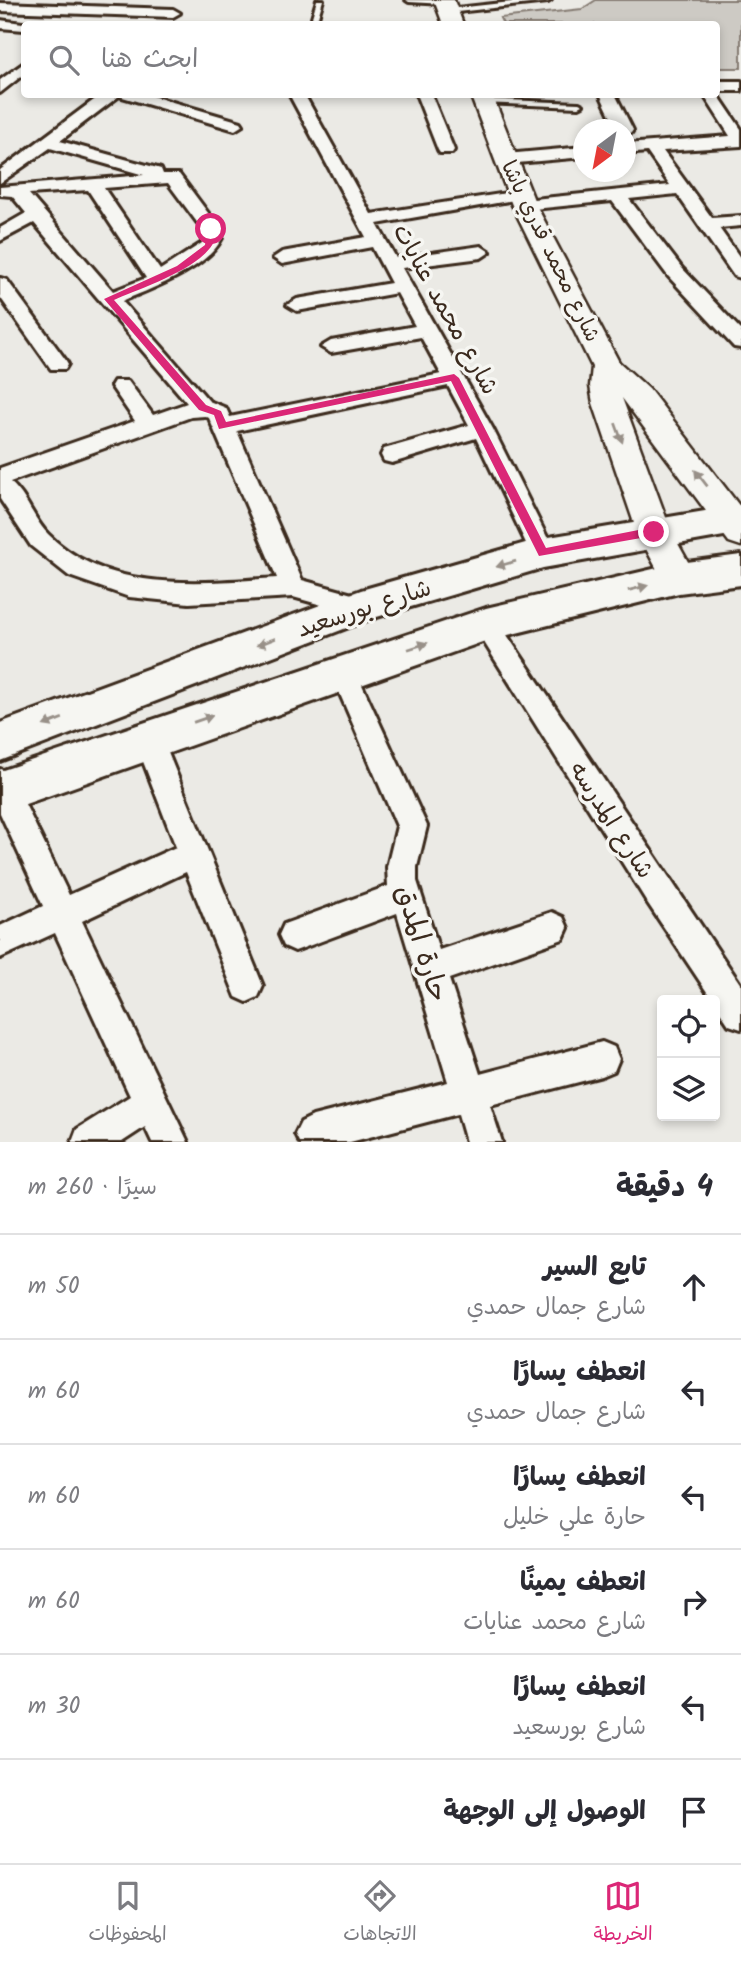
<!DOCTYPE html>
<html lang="ar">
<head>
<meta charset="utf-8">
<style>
	:root { --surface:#fff; --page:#f2f2f3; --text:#2b2b33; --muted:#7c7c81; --line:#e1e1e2; --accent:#db2777 }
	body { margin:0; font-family:Kalam,"Playpen Sans Arabic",sans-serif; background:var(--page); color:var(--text); direction:rtl }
	.controls { position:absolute; right:21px; bottom:21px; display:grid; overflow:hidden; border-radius:7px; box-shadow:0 4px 10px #0003 }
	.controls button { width:63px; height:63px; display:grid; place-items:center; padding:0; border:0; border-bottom:2px solid var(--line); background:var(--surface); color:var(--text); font:35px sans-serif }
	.compass { position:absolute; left:573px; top:119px; width:63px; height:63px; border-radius:50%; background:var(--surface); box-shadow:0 4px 10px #0003; rotate:212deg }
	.stop { position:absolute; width:21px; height:21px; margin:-16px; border:5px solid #db2777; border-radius:50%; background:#fff }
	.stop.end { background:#db2777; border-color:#fff; box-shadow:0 2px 7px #0008 }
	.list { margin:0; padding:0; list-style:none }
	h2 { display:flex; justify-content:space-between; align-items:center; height:91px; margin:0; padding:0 28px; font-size:30px }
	h2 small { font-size:23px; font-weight:400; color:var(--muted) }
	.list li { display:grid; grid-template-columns:46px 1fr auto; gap:21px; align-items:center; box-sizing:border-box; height:105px; padding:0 28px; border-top:2px solid var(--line) }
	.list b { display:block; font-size:26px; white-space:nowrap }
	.list p { margin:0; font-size:23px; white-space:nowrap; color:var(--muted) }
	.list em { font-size:23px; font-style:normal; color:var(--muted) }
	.icon { flex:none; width:38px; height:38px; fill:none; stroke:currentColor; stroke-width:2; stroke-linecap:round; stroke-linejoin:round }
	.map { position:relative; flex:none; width:741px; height:1142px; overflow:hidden; direction:ltr }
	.search { position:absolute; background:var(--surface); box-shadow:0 4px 10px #0003; left:21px; right:21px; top:21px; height:77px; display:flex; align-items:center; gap:18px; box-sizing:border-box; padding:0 24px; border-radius:7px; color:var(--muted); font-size:26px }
	.sheet { height:721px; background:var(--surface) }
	nav { display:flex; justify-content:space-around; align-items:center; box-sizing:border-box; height:98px; border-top:2px solid var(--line); background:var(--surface); font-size:19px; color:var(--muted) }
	nav a { display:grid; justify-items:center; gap:4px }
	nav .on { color:var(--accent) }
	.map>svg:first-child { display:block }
	.green { fill:#cdcac4; stroke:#847a71; stroke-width:2 }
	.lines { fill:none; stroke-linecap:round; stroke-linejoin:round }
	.lane-casing { stroke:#3b2a1e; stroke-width:6 }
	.street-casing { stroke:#3b2a1e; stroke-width:6 }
	.secondary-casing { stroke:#3b2a1e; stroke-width:5 }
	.primary-casing { stroke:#3b2a1e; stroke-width:6 }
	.lane { fill:#f6f6f2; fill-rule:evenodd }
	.street { fill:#f6f6f2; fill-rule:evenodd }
	.secondary { fill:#f6f6f2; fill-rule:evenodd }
	.primary { fill:#f6f6f2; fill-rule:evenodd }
	.oneway { fill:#989088 }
	.route { fill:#db2777 }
	.labels { text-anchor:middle; stroke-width:7; stroke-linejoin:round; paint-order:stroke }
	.far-street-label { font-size:21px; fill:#3b2a1e; stroke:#f6f6f2 }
	.street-label { font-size:24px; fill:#3b2a1e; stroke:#f6f6f2 }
	.near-street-label { font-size:28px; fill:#3b2a1e; stroke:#f6f6f2 }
</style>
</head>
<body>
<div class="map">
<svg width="741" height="1142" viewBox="0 0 741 1142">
	<rect width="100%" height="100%" fill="#ebeae5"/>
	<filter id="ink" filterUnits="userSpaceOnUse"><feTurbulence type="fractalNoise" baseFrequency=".0143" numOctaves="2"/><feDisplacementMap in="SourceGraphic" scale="14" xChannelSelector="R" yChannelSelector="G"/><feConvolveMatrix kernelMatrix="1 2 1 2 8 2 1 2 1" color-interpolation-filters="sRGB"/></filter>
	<g filter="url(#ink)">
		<path class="green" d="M596,0h145v68h-24l-1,-44h-213l-3,-6 82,-9z"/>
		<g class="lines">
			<defs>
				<g id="lane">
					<path d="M317,0h6l-5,17 -3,2 -3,-2z"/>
					<path d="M406,0h38l3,2 -3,2 -35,-2z"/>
					<path d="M530,0h21l-3,2 -100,11 -3,-2 3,-2z"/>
					<path d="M480,99l99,4 4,2 -4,2 -96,-4h-3z"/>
				</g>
				<g id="street">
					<path d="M0,3l173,6 7,4 -7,4 -173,-6z"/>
					<path d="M0,20l30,4h-6v6l-24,-2z"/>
					<path d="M24,63v11l-24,19v-13z"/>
					<rect x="716" y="81" width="25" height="10"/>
					<path d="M716,92l25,37v17l-78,5 49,67 29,-2v10l-22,2 22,31v19l-7,-2 -57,-82 -48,5 53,69 59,62v18l-7,-1 -66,-71 -56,-75 -88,9 -9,-5 9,-5 146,-15 -23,-33 -21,2v-10l104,-8 -27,-42z"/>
					<path d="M102,94h43l96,28 2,3 -8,5 -116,-34 -59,45 101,28 2,5h16l41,55 2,9c-14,30 -71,51 -100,63l87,100 17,7 4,9 211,-43 -20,-37 -90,16 -10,-6 10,-6 84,-15 -18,-33 -100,18 -10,-6 10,-6 94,-16 -19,-36 -90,17 -9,-6 9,-6 84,-15 -77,-143h15l67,120 155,-24 3,4 -9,5 -143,25 19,34 85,-12 9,6 -9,6 -79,10 91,161 62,124 -3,7 -9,2 -9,-2 -58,-122 -84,25 -8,-2 -3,-6 3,-6 85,-24 -21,-39 -211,45 65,149 68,19 4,7 -4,7 -9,3 -68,-19 -104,6 -60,-6 -60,-21 -38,-30 -31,-47v-31l135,-47 -24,-35 3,-5h14l25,34 34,-12 -153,-180 -34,18v-13l26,-15 -14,-17 -12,-1v-8l144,-12 -94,-27 -50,35v-13zM168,183l34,46v14l-42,27 -56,-82zM88,190l58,88 -33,13 -84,-97zM205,416l4,2 68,160c-77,5 -170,16 -229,-44 -15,-15 -21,-38 -38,-52l181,-65z"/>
					<path d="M416,94h15l23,56 -2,3h-12l-2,-3z"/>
					<path d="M600,94h15l18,36 -2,3 -5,2v-5h-9z"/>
					<path d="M584,147v10l-78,7 -8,-5 8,-5z"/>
					<path d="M0,278l7,2 58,79 3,5 -3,5h-14l-51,-72z"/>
					<path d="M486,614l9,3 246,368v44l-12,-4 -82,-123 -170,-271 -4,-7 4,-7z"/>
					<path d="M343,660l9,3 75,163 -10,41v14l22,69 113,-38 11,5 5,11 -5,11 -114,40 31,95 122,-32 12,5 5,12 -5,12 -12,5 -112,29 12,37h-36l-8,-28 -108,28h-51l-4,-8 6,-12 12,-6 135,-34 -51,-169 -102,38 -11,-5 -5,-11 5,-11 104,-38 -1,-19 10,-41 -67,-155 4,-8z"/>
					<path d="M148,726l10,3 4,9 101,248 -5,11 -11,5 -11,-5 -50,-125 -104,49 106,221h-36l-7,-15 -23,15h-50l5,-13 53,-33 -75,-163 -55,25v-32l43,-20 -43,-93v-44l10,4 59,122 107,-48 -42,-109 4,-9z"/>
				</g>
				<g id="secondary">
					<path d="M434,0h20l9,24h-20z"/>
					<path d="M470,94h22l44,111 83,157 30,27 92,119v38l-12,-4 -107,-144 49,133 26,47 -6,10 -12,4 -12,-4 -30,-56 -44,-129 -3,-17 2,-19 -80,-162z"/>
				</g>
				<g id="primary">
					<path d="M741,505v28l-198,35 -173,51 -370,142v-38l361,-133 182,-52z"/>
					<path d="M741,555v30l-62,8 -191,47 -488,173v-42l486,-163 193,-45z"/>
				</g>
			</defs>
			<use href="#lane" class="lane-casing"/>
			<use href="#street" class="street-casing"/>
			<use href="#secondary" class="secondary-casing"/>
			<use href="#primary" class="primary-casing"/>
			<use href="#lane" class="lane"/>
			<use href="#street" class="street"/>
			<use href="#secondary" class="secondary"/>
			<use href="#primary" class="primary"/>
		</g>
		<defs><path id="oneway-solid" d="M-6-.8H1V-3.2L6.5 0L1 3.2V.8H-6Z" transform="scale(1.75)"/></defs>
		<g class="oneway">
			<use href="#oneway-solid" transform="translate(619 433) rotate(70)"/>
			<use href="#oneway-solid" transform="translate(701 478) rotate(-128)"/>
			<use href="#oneway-solid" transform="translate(506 564) rotate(164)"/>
			<use href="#oneway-solid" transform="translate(638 588) rotate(-14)"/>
			<use href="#oneway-solid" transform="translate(266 642) rotate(159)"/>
			<use href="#oneway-solid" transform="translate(418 646) rotate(-18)"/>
			<use href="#oneway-solid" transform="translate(203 719) rotate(-19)"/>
			<use href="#oneway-solid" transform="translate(53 722) rotate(159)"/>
		</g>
	</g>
	<path class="route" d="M211,227l5,2c5,34 -76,59 -102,71l92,105 15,6 5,11 228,-48 5,4 87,170 108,-21 4,2v6l-119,21 -88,-175 -232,48 -5,-14 -15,-5 -95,-111 73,-33 28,-21 2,-16z"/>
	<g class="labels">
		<g class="far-street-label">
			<text transform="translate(551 251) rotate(64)" y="7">شارع محمد قدري باشا</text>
		</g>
		<g class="street-label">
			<text transform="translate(446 309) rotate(61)" y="8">شارع محمد عنايات</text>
			<text transform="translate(364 608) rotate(-18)" y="8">شارع بورسعيد</text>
			<text transform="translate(612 820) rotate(57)" y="8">شارع المدرسه</text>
		</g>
		<g class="near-street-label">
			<text transform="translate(423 943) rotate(73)" y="10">حارة المدق</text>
		</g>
	</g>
</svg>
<div class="controls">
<button><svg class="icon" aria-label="locate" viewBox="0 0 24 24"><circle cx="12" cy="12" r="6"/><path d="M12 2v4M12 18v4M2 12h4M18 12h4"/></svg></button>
<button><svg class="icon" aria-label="layers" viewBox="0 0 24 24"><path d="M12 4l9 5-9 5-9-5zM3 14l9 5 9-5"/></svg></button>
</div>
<svg class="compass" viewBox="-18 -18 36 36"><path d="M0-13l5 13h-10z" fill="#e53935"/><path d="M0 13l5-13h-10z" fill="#7c7c81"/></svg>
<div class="stop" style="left:211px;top:229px"></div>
<div class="stop end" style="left:654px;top:532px"></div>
<div class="search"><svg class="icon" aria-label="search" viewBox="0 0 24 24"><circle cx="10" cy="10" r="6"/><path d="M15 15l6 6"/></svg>ابحث هنا</div>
</div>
<section class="sheet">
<h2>4 دقيقة<small>سيرًا · 260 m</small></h2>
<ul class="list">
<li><svg class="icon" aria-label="ahead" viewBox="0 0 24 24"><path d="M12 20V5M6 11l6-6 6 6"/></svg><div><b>تابع السير</b><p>شارع جمال حمدي</p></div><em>50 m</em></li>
<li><svg class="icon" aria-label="left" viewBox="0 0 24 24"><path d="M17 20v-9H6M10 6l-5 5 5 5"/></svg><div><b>انعطف يسارًا</b><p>شارع جمال حمدي</p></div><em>60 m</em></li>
<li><svg class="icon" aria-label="left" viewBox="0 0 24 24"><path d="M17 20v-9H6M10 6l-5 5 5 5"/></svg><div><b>انعطف يسارًا</b><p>حارة علي خليل</p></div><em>60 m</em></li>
<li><svg class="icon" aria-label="right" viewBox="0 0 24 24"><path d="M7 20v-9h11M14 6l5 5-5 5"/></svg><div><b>انعطف يمينًا</b><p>شارع محمد عنايات</p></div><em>60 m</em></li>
<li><svg class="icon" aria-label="left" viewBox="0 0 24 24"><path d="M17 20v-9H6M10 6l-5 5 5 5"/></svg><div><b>انعطف يسارًا</b><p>شارع بورسعيد</p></div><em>30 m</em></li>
<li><svg class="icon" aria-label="arrive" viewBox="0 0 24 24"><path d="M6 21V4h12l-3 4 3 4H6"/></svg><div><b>الوصول إلى الوجهة</b></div></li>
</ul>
</section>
<nav>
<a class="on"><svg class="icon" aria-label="map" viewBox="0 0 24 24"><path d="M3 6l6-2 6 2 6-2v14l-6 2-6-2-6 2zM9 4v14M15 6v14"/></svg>الخريطة</a>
<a><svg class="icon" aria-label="directions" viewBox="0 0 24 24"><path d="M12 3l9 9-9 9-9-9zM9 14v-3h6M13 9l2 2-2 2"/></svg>الاتجاهات</a>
<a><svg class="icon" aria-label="saved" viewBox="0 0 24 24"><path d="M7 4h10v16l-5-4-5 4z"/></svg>المحفوظات</a>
</nav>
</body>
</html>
